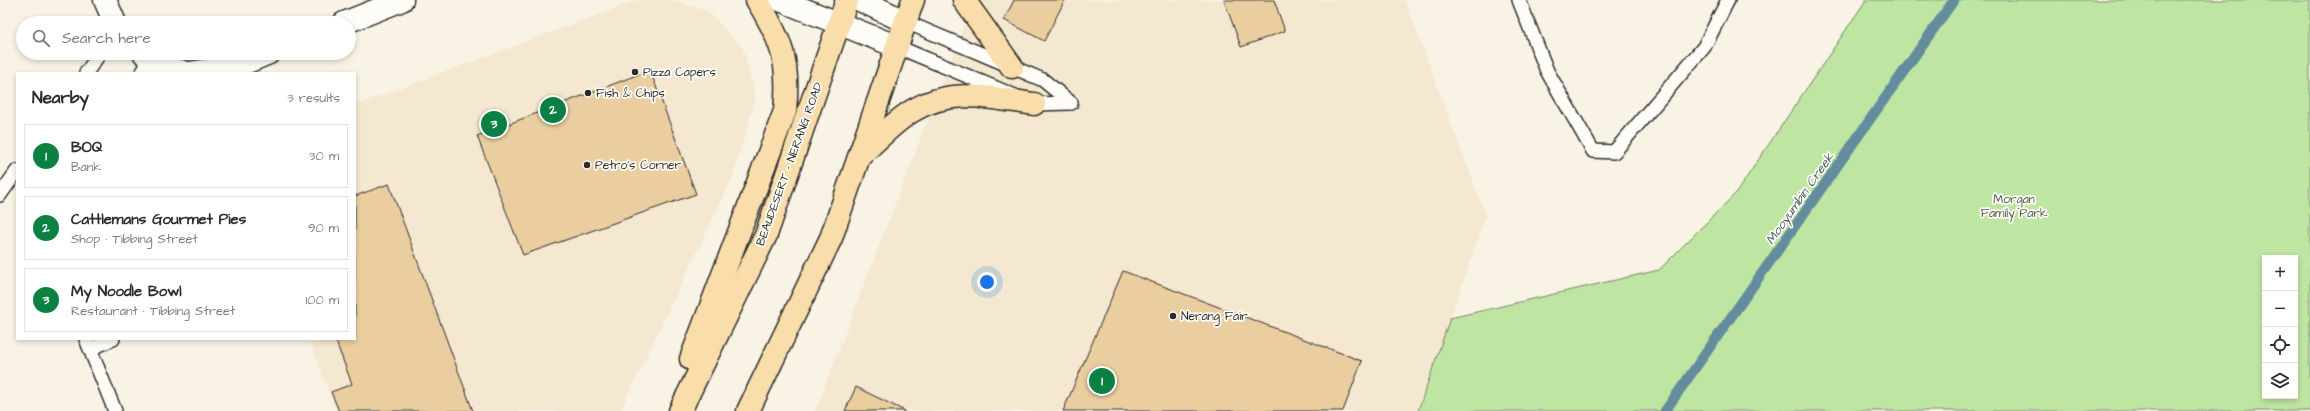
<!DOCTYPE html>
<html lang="en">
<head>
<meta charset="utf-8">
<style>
	:root { --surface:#fff; --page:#f7f7f7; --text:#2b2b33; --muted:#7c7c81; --line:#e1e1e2; --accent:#0b8043 }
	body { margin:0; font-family:"Architects Daughter",sans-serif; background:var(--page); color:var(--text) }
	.controls { position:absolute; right:12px; bottom:12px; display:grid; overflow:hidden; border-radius:0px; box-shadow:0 2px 6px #0003 }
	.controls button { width:36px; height:36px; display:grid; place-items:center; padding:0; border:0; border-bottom:1px solid var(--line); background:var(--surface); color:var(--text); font:20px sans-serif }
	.you { position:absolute; left:987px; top:282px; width:14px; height:14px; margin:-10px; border:3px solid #fff; border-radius:50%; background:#1a73e8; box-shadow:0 0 0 6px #1a73e833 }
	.badge { display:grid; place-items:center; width:26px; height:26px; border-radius:50%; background:var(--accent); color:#fff; font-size:13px; font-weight:700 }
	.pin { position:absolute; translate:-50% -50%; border:2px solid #fff; box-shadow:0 1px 4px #0006 }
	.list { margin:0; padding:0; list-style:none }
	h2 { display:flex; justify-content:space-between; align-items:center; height:52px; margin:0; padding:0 16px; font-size:17px }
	h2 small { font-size:13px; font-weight:400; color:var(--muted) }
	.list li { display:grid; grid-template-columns:26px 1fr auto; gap:12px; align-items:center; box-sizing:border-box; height:64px; margin:0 8px 8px; padding:0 8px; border:1px solid var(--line); border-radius:0px }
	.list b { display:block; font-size:15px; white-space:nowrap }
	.list p { margin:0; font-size:13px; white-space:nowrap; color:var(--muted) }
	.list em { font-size:13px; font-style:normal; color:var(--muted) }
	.icon { flex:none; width:22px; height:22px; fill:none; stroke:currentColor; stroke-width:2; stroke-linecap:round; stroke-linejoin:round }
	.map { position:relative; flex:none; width:2310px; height:411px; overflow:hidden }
	.search { position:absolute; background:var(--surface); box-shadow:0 2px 6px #0003; left:16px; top:16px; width:340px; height:44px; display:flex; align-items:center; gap:10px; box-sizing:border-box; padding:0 14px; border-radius:22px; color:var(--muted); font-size:15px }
	.panel { position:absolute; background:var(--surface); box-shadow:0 2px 6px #0003; left:16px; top:72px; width:340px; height:268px; border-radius:0px }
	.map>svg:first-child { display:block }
	.built { fill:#f5e8d0 }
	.green { fill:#bee5a1; stroke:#748866; fill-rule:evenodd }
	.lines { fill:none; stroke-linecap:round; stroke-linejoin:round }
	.stream { stroke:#638c9e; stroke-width:10 }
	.building { fill:#ebce9f; stroke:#2b2b2b }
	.lane-casing { stroke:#2b2b2b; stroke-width:16 }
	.street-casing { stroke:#2b2b2b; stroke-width:25 }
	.primary-casing { stroke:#2b2b2b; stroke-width:25 }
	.lane { stroke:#fdfcf7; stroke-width:13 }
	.street { stroke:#fdfcf7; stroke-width:22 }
	.primary { stroke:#f9ddab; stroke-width:22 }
	.poi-dot { fill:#2b2b2b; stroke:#fdfcf7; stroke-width:1.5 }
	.labels { text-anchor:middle; stroke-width:3.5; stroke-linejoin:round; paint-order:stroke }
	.poi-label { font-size:12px; fill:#2b2b2b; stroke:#fdfcf7; text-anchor:start }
	.street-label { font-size:12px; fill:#2b2b2b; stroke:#fdfcf7 }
	.park-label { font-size:12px; fill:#505a48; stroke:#fdfcf7 }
	.water-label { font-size:13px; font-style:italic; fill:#475c64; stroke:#fdfcf7 }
</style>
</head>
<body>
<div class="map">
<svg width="2310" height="411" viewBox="0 0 2310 411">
	<rect width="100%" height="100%" fill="#f9f3e5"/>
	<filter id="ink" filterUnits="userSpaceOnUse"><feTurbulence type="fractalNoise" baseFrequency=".025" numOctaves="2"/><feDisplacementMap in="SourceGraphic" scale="8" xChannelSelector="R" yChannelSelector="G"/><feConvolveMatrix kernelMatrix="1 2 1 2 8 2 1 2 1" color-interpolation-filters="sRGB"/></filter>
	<g filter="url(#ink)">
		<g class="built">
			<path d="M638,0h35l35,11 35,37 13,50 -24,81 -112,232h-284l-27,-72h46v-234z"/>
			<path d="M974,0h431l81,216 -68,195h-603z"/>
		</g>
		<path class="green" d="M1866,0h444v411h-892l32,-93 209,-48 77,-77zM2265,258h30v138h-30z"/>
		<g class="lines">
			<path class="stream" d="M1665,411l289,-411"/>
		</g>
		<g class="building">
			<path d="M1014,0h51l-21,41 -40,-21z"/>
			<path d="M1224,0h50l11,31 -44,16z"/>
			<path d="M650,70l46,124 -173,61 -46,-119z"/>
			<path d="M389,184l84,227h-134l-8,-19 21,-8 -17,-45h20v-143z"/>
			<path d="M1123,271l239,90 -19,50h-280z"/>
			<path d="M856,387l49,24h-60z"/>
		</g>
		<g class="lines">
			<defs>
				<g id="lane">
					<path d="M1519,0l28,71 46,80 21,1 90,-105 24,-47"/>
					<path d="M906,22l137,58 28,23"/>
					<path d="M898,47l136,57 37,-1"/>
					<path d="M86,73l14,-20"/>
					<path d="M142,73l9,-13"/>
					<path d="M0,195l17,-24"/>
					<path d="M86,339l29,72"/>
					<path d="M92,348l21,-9"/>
				</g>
				<g id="street">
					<path d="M105,0l10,23"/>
					<path d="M780,0l118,47"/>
					<path d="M860,0l46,22"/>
					<path d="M344,23l58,-23"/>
					<path d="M144,53l7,7 35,13"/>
					<path d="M189,73l51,-8 29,-12"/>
				</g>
				<g id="primary">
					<path d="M964,0l48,67"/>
					<path d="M863,153c15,-14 31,-31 49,-42 39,-24 80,-13 122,-7"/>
					<path d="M691,359l94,-248c5,-49 -3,-70 -28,-111"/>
					<path d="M680,411l86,-176 81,-235"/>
					<path d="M748,411l83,-173 82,-238"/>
				</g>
			</defs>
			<use href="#lane" class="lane-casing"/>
			<use href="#street" class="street-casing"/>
			<use href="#primary" class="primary-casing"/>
			<use href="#lane" class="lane"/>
			<use href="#street" class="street"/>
			<use href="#primary" class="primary"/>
		</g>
	</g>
	<g class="poi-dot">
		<circle cx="635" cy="72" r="4"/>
		<circle cx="588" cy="93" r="4"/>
		<circle cx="587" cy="165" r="4"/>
		<circle cx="1173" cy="316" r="4"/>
	</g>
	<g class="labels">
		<g class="poi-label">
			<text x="643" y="76">Pizza Capers</text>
			<text x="596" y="97">Fish &amp; Chips</text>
			<text x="595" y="169">Petro's Corner</text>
			<text x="1181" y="320">Nerang Fair</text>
		</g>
		<g class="street-label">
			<text transform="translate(789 164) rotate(-70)" y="4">BEAUDESERT - NERANG ROAD</text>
		</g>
		<g class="park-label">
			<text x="2014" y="203">Morgan<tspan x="2014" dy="14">Family Park</tspan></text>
		</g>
		<g class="water-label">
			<text transform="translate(1799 198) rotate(-55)" y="5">Mooyumbin Creek</text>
		</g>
	</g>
</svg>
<div class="controls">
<button>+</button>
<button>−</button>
<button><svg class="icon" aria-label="locate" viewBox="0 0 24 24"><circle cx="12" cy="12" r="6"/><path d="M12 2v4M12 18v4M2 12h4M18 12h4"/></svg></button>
<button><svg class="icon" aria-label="layers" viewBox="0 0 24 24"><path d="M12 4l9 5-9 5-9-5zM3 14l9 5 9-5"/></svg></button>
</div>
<div class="you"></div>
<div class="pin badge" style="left:1102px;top:381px">1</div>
<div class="pin badge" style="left:553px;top:110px">2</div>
<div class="pin badge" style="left:494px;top:124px">3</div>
<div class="search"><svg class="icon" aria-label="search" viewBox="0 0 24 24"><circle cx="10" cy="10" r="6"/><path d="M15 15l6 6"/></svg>Search here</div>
<section class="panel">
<h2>Nearby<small>3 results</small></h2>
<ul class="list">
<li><span class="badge">1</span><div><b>BOQ</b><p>Bank</p></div><em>30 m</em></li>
<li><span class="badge">2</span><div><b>Cattlemans Gourmet Pies</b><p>Shop · Tibbing Street</p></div><em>90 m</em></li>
<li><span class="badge">3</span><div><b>My Noodle Bowl</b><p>Restaurant · Tibbing Street</p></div><em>100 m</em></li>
</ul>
</section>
</div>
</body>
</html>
